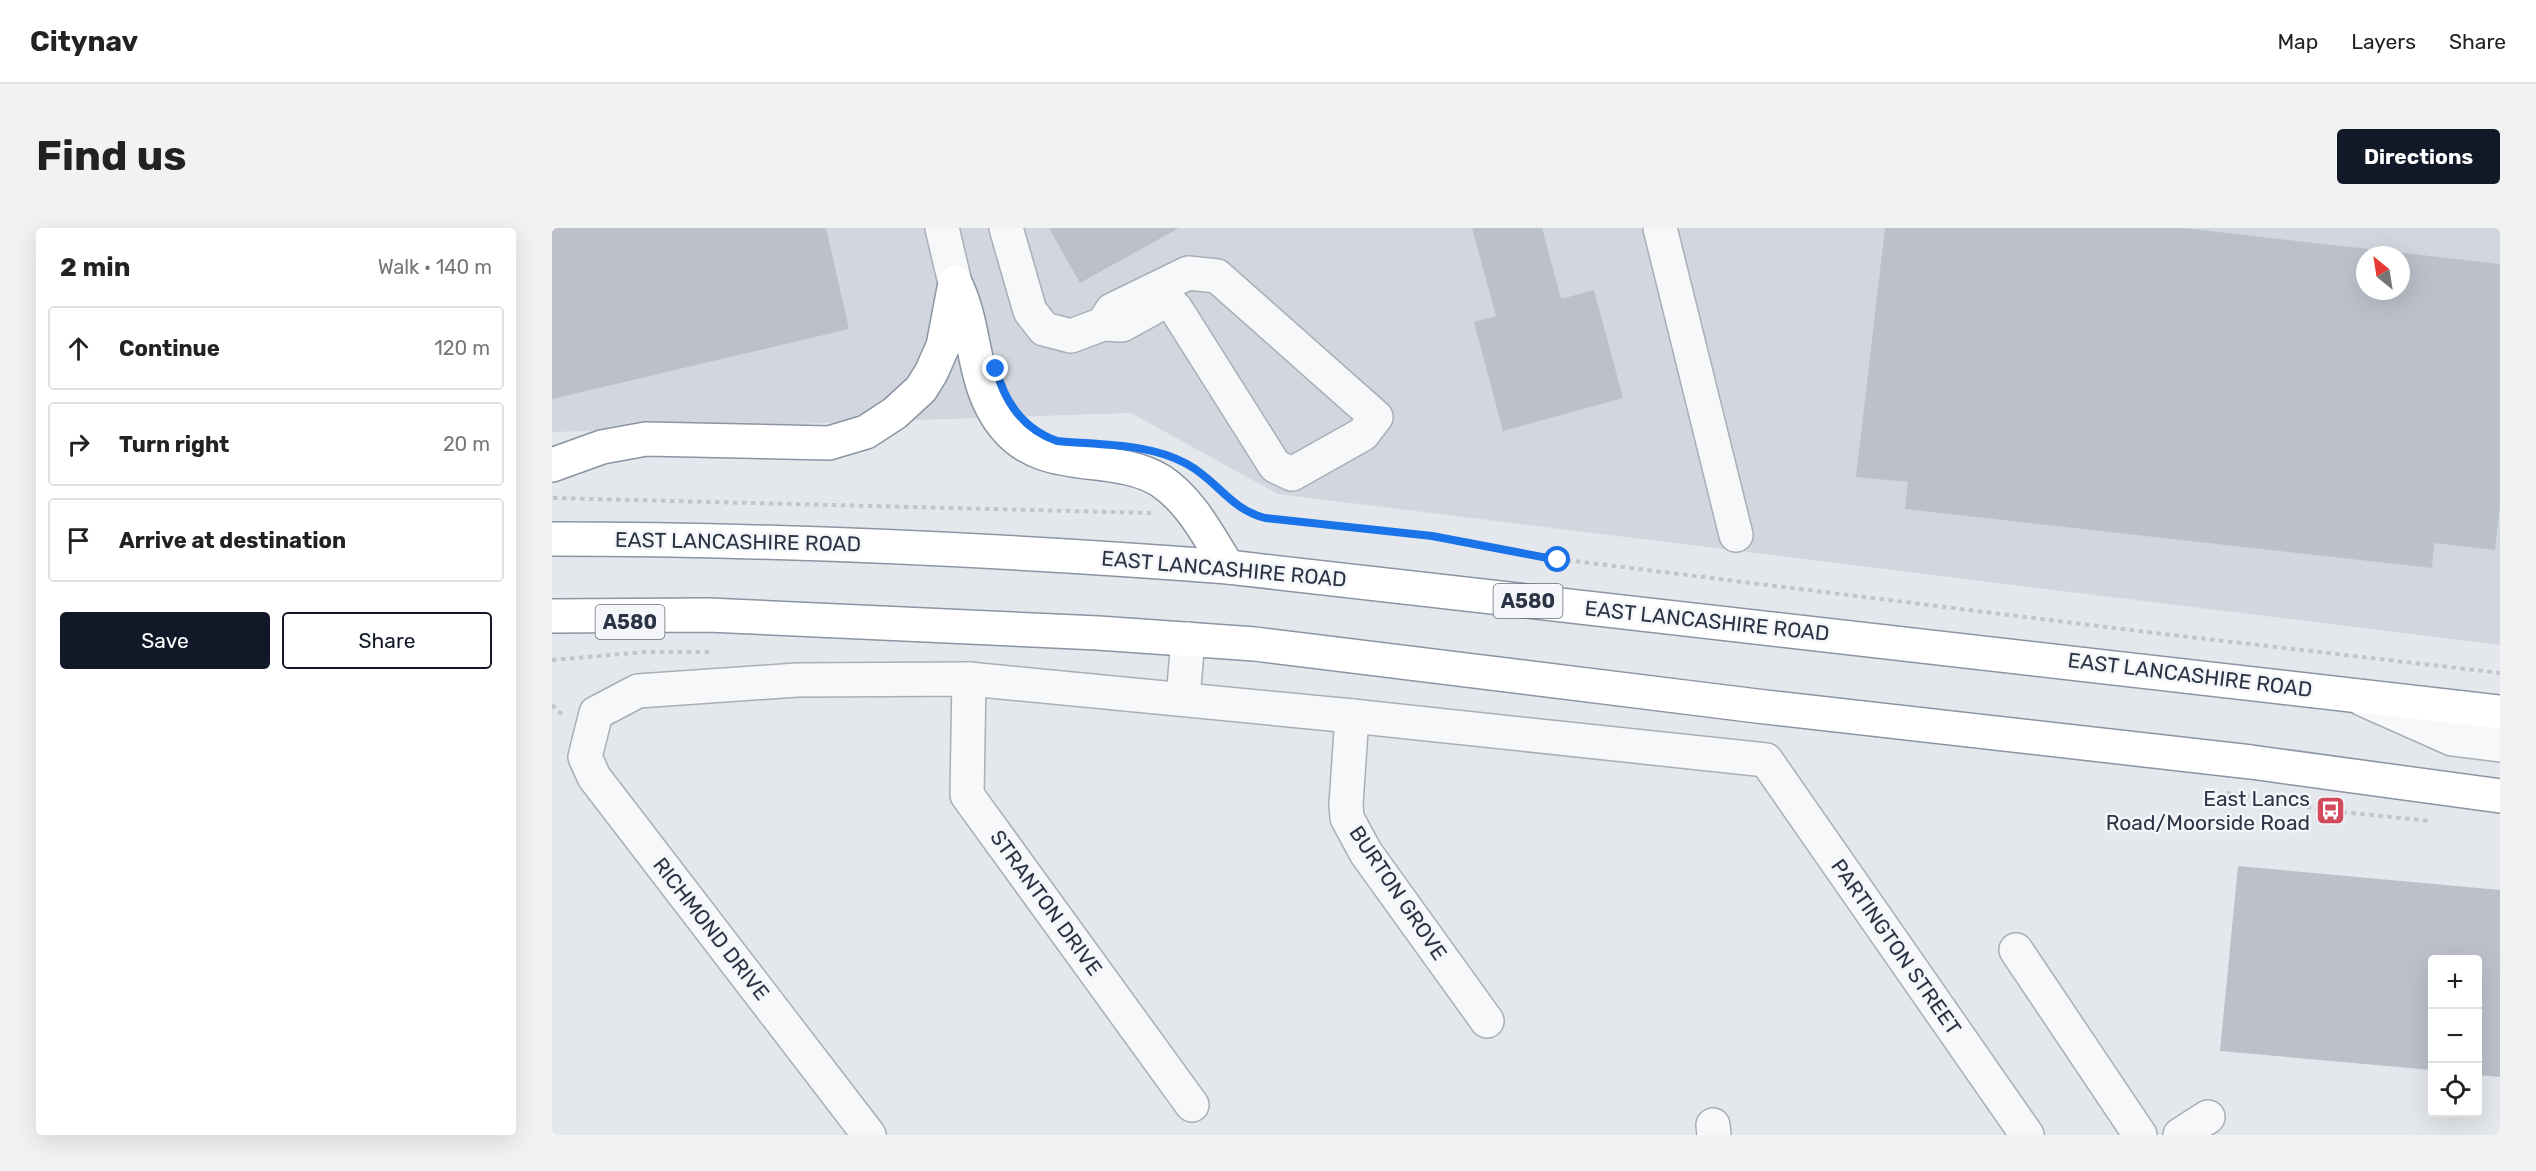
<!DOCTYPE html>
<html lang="en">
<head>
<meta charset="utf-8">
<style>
	:root { --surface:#fff; --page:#f2f2f2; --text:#222; --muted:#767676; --line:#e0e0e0; --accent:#111827 }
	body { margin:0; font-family:Rubik,sans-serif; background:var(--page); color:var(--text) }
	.controls { position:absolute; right:18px; bottom:18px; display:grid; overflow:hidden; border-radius:6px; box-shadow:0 6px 24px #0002 }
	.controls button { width:54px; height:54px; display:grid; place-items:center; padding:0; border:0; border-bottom:2px solid var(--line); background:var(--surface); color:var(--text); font:30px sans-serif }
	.compass { position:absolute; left:1804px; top:18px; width:54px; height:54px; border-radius:50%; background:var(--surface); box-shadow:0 6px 24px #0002; rotate:330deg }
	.stop { position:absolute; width:18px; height:18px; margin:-14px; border:4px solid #1a73e8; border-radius:50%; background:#fff }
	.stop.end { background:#1a73e8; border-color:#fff; box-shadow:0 2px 6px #0008 }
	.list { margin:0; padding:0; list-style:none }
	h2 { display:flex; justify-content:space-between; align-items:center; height:78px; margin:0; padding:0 24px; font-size:26px }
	h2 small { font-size:20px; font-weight:400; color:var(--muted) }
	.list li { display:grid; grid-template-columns:39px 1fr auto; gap:18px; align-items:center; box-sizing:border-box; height:84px; margin:0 12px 12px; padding:0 12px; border:2px solid var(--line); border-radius:6px }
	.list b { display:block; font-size:22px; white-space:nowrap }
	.list em { font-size:20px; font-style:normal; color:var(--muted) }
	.actions { display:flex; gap:12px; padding:18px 24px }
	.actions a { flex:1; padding:14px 0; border:2px solid var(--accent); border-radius:6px; text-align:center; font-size:21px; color:var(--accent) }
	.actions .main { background:var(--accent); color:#fff }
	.icon { flex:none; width:33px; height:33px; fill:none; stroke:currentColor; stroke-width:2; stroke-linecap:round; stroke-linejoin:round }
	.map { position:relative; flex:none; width:1948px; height:907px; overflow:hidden; border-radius:6px }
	header { display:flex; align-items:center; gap:36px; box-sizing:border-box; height:84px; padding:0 30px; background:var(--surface); border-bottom:2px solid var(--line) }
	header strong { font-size:28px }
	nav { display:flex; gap:33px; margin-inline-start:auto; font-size:21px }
	.intro { display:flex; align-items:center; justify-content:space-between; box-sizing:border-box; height:144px; padding:0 36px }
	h1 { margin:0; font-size:42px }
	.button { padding:15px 27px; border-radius:6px; background:var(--accent); color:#fff; font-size:21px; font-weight:700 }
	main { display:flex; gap:36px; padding:0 36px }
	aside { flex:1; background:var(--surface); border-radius:6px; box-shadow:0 6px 24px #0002 }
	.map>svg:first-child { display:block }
	.built { fill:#d2d6de; fill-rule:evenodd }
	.building { fill:#bbc0ca; fill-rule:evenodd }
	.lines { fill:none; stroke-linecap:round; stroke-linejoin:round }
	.minor-casing { stroke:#a9aeb7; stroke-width:36 }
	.highway-casing { stroke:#8b94a3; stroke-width:36 }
	.path { stroke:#c2c5cb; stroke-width:4; stroke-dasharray:4.5 4.5; stroke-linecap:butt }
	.minor { stroke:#f7f8fa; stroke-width:33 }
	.highway { stroke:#fff; stroke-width:33 }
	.route { stroke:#1a73e8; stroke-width:8 }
	.labels { text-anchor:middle; stroke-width:5; stroke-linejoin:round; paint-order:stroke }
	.shield { fill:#f4f6f9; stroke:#676e7b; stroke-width:1.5 }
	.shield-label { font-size:20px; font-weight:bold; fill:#2b3445 }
	.street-label { font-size:21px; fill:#2b3445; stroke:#f4f6f9 }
	.poi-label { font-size:21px; fill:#2b3445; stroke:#f4f6f9; text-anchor:end }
</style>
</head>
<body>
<header>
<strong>Citynav</strong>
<nav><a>Map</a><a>Layers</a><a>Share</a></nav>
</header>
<div class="intro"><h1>Find us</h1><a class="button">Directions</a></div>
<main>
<aside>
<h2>2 min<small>Walk · 140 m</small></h2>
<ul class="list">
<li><svg class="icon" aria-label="ahead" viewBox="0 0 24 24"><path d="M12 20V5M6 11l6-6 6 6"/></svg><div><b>Continue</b></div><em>120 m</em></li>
<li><svg class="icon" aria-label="right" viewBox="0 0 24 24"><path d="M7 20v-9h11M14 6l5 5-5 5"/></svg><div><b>Turn right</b></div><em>20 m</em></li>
<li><svg class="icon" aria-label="arrive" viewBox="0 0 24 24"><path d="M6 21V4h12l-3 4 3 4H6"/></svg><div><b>Arrive at destination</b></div></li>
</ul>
<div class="actions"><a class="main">Save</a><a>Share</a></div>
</aside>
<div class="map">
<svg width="1948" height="907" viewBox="0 0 1948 907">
	<rect width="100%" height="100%" fill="#e4e7ec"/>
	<path class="built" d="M0,0h1948v417l-1222,-151 -147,-81 -579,19zM1813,27h36v36h-36z"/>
	<g class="building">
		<path d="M0,0h274l23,101 -297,70z"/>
		<path d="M497,0h130l-99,55z"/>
		<path d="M920,0h70l19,71 33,-9 29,108 -120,33 -29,-109 22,-6z"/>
		<path d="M1333,0h298l317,36v241l-5,45 -61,-7 -2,25 -527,-59 3,-27 -52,-5zM1813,27h36v36h-36z"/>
		<path d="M1686,638l262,24v187l-22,-2v-115h-46v110l-212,-19z"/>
	</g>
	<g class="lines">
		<defs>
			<g id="minor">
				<path d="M390,0l13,55"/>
				<path d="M454,0l24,83 14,18 27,7 32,-12 9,-14 76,-37 29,3 159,141 -13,17 -71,40 -17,-8 -99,-157 -9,-9 -45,25 -19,-1"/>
				<path d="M1108,0l76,307"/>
				<path d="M417,451l-2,116 225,310"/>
				<path d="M631,471l5,-60"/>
				<path d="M1810,471l90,40 48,6"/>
				<path d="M800,488l-6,88 1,14 19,35 121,168"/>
				<path d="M1464,722l124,185"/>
				<path d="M1161,897l1,10"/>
				<path d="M317,907l-275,-358 -9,-20 11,-44 42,-22 159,-11 172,-1 383,37 414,44 261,375"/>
				<path d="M1628,907l28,-18"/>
			</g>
			<g id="highway">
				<path d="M405,59c21,46 14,99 48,140 40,49 108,24 156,54 30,20 48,56 67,86"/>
				<path d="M0,237l50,-18 44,-8 183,4 37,-11 29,-19 26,-24 10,-16 12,-27 12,-63"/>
				<path d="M0,311c226,0 451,11 676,28l1272,145"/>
				<path d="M0,388l156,-1 390,18 157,11 502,62 494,56 249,34"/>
			</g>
		</defs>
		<use href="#minor" class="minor-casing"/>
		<use href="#highway" class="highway-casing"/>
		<g class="path">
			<path d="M654,248c23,18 30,34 59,41l167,19 126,23 580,72 362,42"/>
			<path d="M1,270l598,15"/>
			<path d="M0,432l93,-8h65"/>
			<path d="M0,477l13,12"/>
			<path d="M1675,565l104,18 100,10"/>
		</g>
		<use href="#minor" class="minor"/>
		<use href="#highway" class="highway"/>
	</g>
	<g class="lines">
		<path class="route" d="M444,141c9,34 27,60 61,72 42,4 92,2 130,23 31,17 43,45 78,54l167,18 126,24"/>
	</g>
	<defs>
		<symbol id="bus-square" viewBox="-11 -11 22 22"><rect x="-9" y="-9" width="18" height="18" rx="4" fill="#d1495b" stroke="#f4f6f9"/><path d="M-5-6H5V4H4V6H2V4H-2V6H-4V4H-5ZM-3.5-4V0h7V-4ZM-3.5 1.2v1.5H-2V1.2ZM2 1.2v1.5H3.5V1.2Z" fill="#fff"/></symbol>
	</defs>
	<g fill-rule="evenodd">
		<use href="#bus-square" x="1762" y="566" width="33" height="33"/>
	</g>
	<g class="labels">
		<g class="shield">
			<rect x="941.5" y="356" width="69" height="34" rx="4.5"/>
			<rect x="43.5" y="377" width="69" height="34" rx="4.5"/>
		</g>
		<g class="shield-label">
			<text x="976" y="380">A580</text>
			<text x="78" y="401">A580</text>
		</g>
		<g class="street-label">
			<text transform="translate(186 314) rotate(1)" y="7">EAST LANCASHIRE ROAD</text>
			<text transform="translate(672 341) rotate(5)" y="7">EAST LANCASHIRE ROAD</text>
			<text transform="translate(1155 393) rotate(6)" y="7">EAST LANCASHIRE ROAD</text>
			<text transform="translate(1638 447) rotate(7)" y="7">EAST LANCASHIRE ROAD</text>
			<text transform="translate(846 665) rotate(56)" y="7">BURTON GROVE</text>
			<text transform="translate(494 675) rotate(54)" y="7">STRANTON DRIVE</text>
			<text transform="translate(159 701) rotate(52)" y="7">RICHMOND DRIVE</text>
			<text transform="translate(1344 719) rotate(55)" y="7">PARTINGTON STREET</text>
		</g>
		<g class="poi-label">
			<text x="1758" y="578">East Lancs<tspan x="1758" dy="24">Road/Moorside Road</tspan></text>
		</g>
	</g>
</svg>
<div class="controls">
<button>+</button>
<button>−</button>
<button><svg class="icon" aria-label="locate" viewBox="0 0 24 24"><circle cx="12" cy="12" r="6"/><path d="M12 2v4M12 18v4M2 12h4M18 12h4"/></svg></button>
</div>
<svg class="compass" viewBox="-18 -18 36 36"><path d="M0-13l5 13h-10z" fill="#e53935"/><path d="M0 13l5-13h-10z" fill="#767676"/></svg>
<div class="stop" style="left:1006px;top:332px"></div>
<div class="stop end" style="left:444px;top:141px"></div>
</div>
</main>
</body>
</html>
